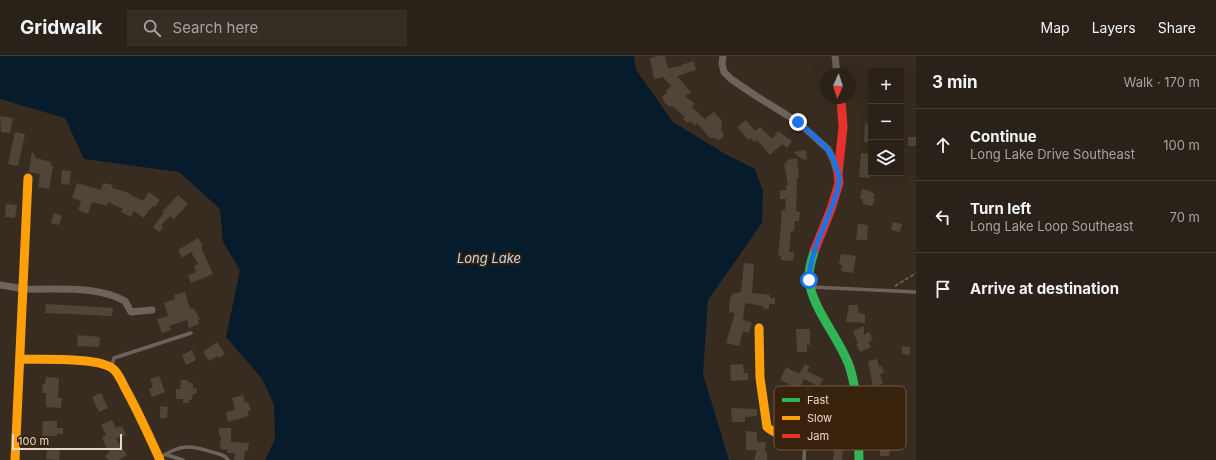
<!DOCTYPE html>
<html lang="en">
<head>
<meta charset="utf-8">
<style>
	:root { --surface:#2a2118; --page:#362e25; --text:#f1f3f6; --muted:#a5a3a2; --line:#463e37 }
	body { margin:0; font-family:Inter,sans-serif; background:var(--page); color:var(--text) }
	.controls { position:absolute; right:12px; top:12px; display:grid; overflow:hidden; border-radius:0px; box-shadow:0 4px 16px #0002 }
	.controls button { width:36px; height:36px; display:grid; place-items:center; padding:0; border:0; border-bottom:1px solid var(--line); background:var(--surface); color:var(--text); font:20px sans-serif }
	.compass { position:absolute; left:820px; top:12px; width:36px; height:36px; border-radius:50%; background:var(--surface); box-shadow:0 4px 16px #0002; rotate:183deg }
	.scale { position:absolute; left:12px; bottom:10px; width:110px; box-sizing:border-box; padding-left:4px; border:2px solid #e8d8cb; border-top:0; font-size:11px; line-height:14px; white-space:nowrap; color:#e8d8cb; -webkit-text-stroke:3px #38220b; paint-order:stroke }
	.stop { position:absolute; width:12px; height:12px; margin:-9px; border:3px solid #1a73e8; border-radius:50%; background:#fff }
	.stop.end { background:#1a73e8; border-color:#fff; box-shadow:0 1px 4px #0008 }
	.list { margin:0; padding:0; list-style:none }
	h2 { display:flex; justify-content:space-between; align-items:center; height:52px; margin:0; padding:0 16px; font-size:17px }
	h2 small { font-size:13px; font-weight:400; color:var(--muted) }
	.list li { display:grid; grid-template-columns:26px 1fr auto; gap:12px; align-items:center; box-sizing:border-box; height:72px; padding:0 16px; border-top:1px solid var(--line) }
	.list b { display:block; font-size:15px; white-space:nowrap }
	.list p { margin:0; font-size:13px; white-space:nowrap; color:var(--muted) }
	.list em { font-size:13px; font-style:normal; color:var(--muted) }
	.icon { flex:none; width:22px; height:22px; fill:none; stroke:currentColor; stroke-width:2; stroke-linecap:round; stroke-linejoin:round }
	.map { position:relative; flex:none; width:916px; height:404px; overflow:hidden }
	header { display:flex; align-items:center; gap:24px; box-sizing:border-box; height:56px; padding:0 20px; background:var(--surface); border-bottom:1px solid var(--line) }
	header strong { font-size:19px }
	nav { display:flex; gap:22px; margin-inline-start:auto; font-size:14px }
	.search { width:280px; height:36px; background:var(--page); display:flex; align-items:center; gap:10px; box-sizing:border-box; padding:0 14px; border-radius:0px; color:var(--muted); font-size:15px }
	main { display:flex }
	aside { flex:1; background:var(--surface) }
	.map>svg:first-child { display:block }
	.water { fill:#061b2b }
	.building { fill:#514539 }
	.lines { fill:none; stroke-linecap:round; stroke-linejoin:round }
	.path { stroke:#6f675f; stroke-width:1.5; stroke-dasharray:4 2; stroke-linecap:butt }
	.lane { stroke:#6e635b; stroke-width:3.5 }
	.street { stroke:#6e635b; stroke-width:7 }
	.fast { stroke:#30b455; stroke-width:9 }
	.slow { stroke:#ff9f0a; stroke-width:9 }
	.jam { stroke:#e5322d; stroke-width:9 }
	.route { stroke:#1a73e8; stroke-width:5 }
	.labels { text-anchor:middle; stroke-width:3.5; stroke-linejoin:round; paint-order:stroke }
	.water-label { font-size:13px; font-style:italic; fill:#badcfa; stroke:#38220b }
	.key { fill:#38220b; stroke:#6d5945; stroke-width:1 }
	.key-label { font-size:11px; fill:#e8d8cb }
</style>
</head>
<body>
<header>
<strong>Gridwalk</strong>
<div class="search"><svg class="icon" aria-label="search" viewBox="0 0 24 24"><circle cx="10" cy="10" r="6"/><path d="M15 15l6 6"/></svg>Search here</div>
<nav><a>Map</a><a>Layers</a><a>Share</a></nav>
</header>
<main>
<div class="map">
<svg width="916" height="404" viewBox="0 0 916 404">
	<rect width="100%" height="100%" fill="#382c20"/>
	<path class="water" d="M0,0h634l2,14 37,52 52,32 30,15 8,22 -1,32 -54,77 -5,74 26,86h-464l10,-21 -1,-34 -11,-25 -37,-43 14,-67 -17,-28 -3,-33 -41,-37 -95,-13 -19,-41 -65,-19z"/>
	<g class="building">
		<path d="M658,0h7l3,12 13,-2v-1l13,-4 2,9 -19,6 14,16 -6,4 10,8 -3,3 13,12 9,-7 8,9 -1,8 3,7 -6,5 -2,-3h-6l-13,-15 -2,3 -5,-5 -2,2 -5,-4 2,-2 -13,-11 -2,1 -5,-4 -3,-6 5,-4 -1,-2 5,-5 -8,-9 -9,2 -4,-21z"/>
		<path d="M0,60l13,2 -3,15 -9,-1z"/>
		<path d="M746,64l9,11 5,-4 12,12 6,-8 14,10 -5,7 -5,-4 -12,11 -13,-15 -3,2 -3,-4 -3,2 -11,-13z"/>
		<path d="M865,67l6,1v18h-7z"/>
		<path d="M15,76l10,2 -7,32 -10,-2z"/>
		<rect x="908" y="81" width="8" height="9"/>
		<path d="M806,94l1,9 -4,1 -10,-8z"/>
		<path d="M32,95l4,7 15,4v3l2,1 -4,23 -11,-2 2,-13 -11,-2z"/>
		<path d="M861,97l10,1 -1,24 -11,-1z"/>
		<path d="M797,102l2,19 -2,1 -1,33 4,1 -1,9h-4l-1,10h-3l-2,21h5l-1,9 -12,-1v-4h-3l2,-20 2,-26 3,1 1,-12h-6v-9h6v-5h2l-4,-21 3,-1v-3z"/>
		<path d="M62,114l9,1 -2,14 -8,-1z"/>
		<path d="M77,127l24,7 2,-7 10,2 -1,3 17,5v1l14,7 6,-9 11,8 -5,7 -2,-1 -3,4 -1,-1 -5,9 -10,-7 -3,6 -10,-5 2,-3 -15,-7 -1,4 -15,-4 -4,12 -10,-4 3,-9 -9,-3z"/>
		<path d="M862,133l9,2v2h3v6l1,1 -3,6 -9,-2 1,-1 -2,-1 1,-3h-3z"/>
		<path d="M178,139l10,9 -14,15 -4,-3 -9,9 2,3 -4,4 -6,-5 11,-14 -2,-1z"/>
		<path d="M6,148l11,1 -2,13 -10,-1z"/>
		<path d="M54,157l8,3 -3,9 -8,-2z"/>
		<path d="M893,166l9,2 -2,8 -9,-2z"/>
		<path d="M858,168l10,1 -1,15h-11z"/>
		<path d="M198,182l5,8 -2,1 12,27 -22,9 -3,-8 8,-3 -2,-6 4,-2 -7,-12 -9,6 -4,-8z"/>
		<path d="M841,198l15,2 -3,17 -12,-2 1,-6 -3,-1z"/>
		<path d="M744,207l10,1 -2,29 18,2v3h5v6h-6v5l-7,-1 1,-2 -18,-3 -2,17 9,3 -3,10 -6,-2 -4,15 -13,-3 9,-30 -6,-1 1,-14 3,-5h6l2,-2z"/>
		<path d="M185,236l5,17 4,-1 1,3h1l4,9h-2l1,4 -10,4 -2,-8 -18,6 2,4 -9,3 -5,-14 11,-3 -4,-13 11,-4 -1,-4z"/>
		<path d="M46,248l67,4 -1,8 -67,-3z"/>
		<path d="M849,249h9v8l7,1v9l-19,-1z"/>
		<path d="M864,270v9l5,-3 4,8 -5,2 3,5 -11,5 -4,-8h2l-5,-13z"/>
		<path d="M796,273h14v16h-3v7h-10z"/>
		<path d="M78,279l22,2 -1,10 -22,-1z"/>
		<path d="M217,286l8,12 -6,4 -2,-2 -8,5 -6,-9z"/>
		<path d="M902,290l8,1v8l-8,-1z"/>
		<path d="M192,294l4,10 -10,5 -4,-10z"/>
		<path d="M877,303l2,8 3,-1 2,7 -4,1 3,10 -10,3 -5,-26z"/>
		<path d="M743,308l1,9h4v7l-17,1 -1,-16z"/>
		<path d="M805,308l5,2 -3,5 16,8 -4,8 -15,-8 -5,10 -19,-9 6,-13 13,7z"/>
		<path d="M159,320l6,16 -13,5 -3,-8 4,-1 -3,-9z"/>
		<path d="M46,321l13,1 -1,20h4l-1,10 -15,-1v-14h-4l1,-9h2z"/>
		<path d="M181,324h7v2l5,1v5l4,1 -1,5h-3l-1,6h-3v3h-6v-4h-7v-10h4z"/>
		<path d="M101,337l7,15 -9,4 -7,-15z"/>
		<path d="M243,339l2,8 3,-1 3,9h-4l2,5 -21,6 -2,-10 9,-2 -3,-12z"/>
		<path d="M160,350l8,1 -1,11h-7z"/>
		<path d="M731,352l26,1v7l-12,1v5h-13z"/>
		<path d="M112,364l4,8 6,-2 4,9 -10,4 11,16 -8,5h-10l-4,-4 4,-3 -7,-16 4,-2 -5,-10z"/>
		<path d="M43,365h14v7h6v6h-6v2h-15z"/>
		<path d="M219,372h12v14l18,1 -1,8h-3l-1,9h-10l1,-7h-8l1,-3 -8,-1 1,-13h-2z"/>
		<path d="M746,375l11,1v10h9l-1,10h2v8h-13l3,-10h-11z"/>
		<path d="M880,377l9,1v8h10v9l-9,-1 -1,6h-9v-7h-2z"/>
		<path d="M47,394h13l-1,10 -13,-1z"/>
		<path d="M834,394h9l-1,10h-9z"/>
	</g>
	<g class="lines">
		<path class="path" d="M895,230l21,-13"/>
		<g class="lane">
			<path d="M811,231l105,5"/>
			<path d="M111,311l3,-9 77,-25"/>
			<path d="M167,399l16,5"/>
			<path d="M160,401c5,-2 9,-5 14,-7 13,-6 25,-2 38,2 6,2 13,2 16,8"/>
			<path d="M804,404l1,-21"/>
		</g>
		<g class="street">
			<path d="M723,0l-1,8 2,8 7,7 25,17 42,26 23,21 7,6 5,10 4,13"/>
			<path d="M835,0l2,18"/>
			<path d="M0,229c8,1 16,3 25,4 33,1 70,-4 100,12l6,11 21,-2"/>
		</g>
		<path class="fast" d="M815,193c-3,10 -7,20 -6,30 2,29 32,61 41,89 9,30 8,61 9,92"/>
		<g class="slow">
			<path d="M759,272l1,50 7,49c20,18 66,12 91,11"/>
			<path d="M21,303c20,1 75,-2 91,9 6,4 10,14 13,20 13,23 24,48 35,72"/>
			<path d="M15,404l13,-282"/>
		</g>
		<path class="jam" d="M815,193l16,-40 8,-26 -1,-9 5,-47 -2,-29"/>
	</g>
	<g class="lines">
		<path class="route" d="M798,66c9,8 21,17 29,27 6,7 10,19 12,28 1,7 -3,17 -5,24 -9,25 -24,51 -25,79"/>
	</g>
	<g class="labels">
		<g class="water-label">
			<text x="489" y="207">Long Lake</text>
		</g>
	</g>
	<rect x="774" y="330" width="132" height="64" rx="6" class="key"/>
	<rect x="782" y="342" width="18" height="4" fill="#30b455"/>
	<rect x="782" y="360" width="18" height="4" fill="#ff9f0a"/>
	<rect x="782" y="378" width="18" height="4" fill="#e5322d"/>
	<g class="key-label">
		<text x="807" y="348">Fast</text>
		<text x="807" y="366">Slow</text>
		<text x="807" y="384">Jam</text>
	</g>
</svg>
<div class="controls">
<button>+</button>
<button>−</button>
<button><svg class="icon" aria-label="layers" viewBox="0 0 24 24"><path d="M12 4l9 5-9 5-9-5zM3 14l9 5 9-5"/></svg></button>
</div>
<svg class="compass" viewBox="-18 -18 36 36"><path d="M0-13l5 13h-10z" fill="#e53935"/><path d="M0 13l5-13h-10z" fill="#a5a3a2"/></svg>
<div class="scale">100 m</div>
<div class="stop" style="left:809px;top:224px"></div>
<div class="stop end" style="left:798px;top:66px"></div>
</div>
<aside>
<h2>3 min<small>Walk · 170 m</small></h2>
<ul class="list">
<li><svg class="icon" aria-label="ahead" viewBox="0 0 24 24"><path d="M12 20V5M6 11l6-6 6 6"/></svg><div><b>Continue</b><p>Long Lake Drive Southeast</p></div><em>100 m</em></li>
<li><svg class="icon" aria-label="left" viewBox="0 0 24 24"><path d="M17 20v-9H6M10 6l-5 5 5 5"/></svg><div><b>Turn left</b><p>Long Lake Loop Southeast</p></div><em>70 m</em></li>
<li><svg class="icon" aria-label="arrive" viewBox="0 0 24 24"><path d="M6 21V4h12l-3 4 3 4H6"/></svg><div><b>Arrive at destination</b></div></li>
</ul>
</aside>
</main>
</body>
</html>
